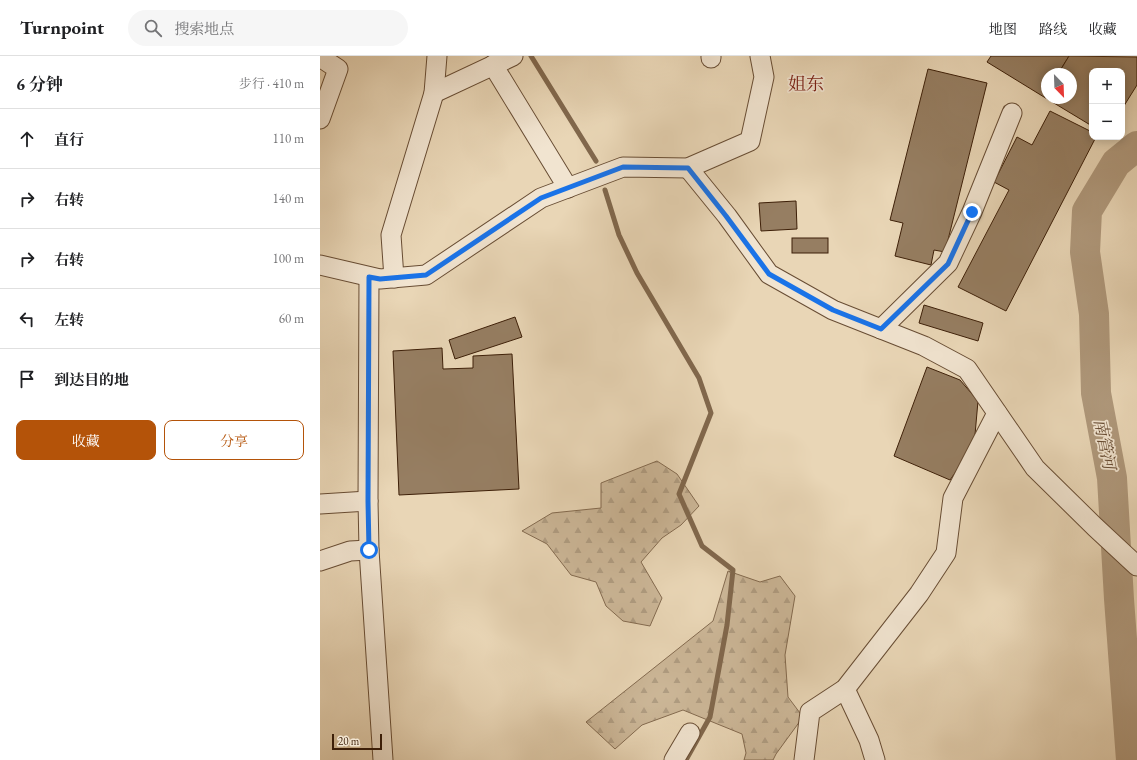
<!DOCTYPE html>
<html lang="zh">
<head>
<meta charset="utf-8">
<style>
	:root { --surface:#fff; --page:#f6f6f6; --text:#202124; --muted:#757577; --line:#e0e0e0; --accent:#b45309 }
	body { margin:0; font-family:"EB Garamond","Noto Serif SC",serif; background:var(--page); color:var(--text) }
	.controls { position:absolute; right:12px; top:12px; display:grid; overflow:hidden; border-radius:8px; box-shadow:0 2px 10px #0003 }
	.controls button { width:36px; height:36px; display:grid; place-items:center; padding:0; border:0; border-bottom:1px solid var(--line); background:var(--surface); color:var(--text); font:20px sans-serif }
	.compass { position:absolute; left:721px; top:12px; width:36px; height:36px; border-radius:50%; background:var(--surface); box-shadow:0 2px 10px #0003; rotate:157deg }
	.scale { position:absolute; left:12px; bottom:10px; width:50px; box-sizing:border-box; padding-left:4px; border:2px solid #3d1f08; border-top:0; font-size:11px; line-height:14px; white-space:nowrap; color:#3d1f08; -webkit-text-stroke:3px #f1e4d0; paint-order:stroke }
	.stop { position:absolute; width:12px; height:12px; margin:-9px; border:3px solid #1a73e8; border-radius:50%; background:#fff }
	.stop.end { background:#1a73e8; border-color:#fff; box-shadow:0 1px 4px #0008 }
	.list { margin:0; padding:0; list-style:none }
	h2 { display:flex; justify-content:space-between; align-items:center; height:52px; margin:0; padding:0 16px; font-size:17px }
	h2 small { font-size:13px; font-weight:400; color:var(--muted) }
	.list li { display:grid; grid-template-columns:26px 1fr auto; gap:12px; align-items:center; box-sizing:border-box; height:60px; padding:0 16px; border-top:1px solid var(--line) }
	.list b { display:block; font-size:15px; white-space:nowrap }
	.list em { font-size:13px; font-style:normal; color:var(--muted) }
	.actions { display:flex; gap:8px; padding:12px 16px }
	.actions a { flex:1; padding:9px 0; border:1px solid var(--accent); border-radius:8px; text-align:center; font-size:14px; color:var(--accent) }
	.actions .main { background:var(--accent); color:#fff }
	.icon { flex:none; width:22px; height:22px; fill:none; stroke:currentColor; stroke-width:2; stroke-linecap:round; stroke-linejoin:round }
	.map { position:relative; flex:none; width:817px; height:704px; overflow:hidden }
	header { display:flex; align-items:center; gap:24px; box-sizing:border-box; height:56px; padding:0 20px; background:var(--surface); border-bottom:1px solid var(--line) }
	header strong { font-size:19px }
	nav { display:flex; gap:22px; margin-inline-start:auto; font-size:14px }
	.search { width:280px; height:36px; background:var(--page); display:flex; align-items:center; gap:10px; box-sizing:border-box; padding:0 14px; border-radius:22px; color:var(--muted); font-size:15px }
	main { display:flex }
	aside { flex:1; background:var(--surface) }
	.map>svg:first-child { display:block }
	.forest { fill:url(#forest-firs); stroke:#846b50 }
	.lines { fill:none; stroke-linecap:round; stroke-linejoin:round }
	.stream { stroke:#81684d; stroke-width:5 }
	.river { stroke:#af987b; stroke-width:30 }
	.building { fill:#967e62; stroke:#3d1f08 }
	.minor-casing { stroke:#684d34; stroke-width:21 }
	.minor { stroke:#f1e4d0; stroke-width:19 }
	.route { stroke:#1a73e8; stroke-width:5 }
	.labels { text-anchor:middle; stroke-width:3.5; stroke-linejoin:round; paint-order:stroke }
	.water-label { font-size:17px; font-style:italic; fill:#654930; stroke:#f1e4d0 }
	.quarter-label { font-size:18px; fill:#7a1f14; stroke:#f1e4d0 }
</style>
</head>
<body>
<header>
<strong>Turnpoint</strong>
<div class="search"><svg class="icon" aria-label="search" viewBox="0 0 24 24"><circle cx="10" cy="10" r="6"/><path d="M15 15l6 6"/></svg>搜索地点</div>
<nav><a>地图</a><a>路线</a><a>收藏</a></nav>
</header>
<main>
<aside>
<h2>6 分钟<small>步行 · 410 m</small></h2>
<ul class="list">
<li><svg class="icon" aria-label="ahead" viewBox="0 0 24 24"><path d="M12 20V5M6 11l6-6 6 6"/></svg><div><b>直行</b></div><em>110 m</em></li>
<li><svg class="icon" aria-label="right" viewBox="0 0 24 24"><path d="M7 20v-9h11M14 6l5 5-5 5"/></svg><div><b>右转</b></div><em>140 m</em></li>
<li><svg class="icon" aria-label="right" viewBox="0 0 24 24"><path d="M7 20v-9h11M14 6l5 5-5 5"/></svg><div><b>右转</b></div><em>100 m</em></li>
<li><svg class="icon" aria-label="left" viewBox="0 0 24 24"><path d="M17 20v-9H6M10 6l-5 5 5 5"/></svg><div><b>左转</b></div><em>60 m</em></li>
<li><svg class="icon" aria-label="arrive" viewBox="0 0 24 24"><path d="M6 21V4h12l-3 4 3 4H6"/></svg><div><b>到达目的地</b></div></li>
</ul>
<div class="actions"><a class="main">收藏</a><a>分享</a></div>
</aside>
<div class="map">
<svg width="817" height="704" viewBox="0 0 817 704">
	<defs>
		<pattern id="forest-firs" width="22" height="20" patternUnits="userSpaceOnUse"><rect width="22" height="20" fill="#ccb798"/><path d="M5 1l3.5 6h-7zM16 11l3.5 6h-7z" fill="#b09d82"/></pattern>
	</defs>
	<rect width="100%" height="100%" fill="#e9d6b6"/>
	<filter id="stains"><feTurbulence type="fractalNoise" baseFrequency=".005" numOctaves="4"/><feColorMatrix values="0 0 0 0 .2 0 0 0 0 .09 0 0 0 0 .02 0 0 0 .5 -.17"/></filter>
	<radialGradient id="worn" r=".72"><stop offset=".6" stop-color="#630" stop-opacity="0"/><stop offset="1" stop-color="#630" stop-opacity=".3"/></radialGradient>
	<g class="forest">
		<path d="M337,405l20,13 22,32 -18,19 -19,13 -21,24 21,36 -12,28 -27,-5 -17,-15 -10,-24 -25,-7 -24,-31 -25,-13 30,-18 49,-5v-25z"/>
		<path d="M408,515l32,11 20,-6 15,20 -10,59 3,42 15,20 -27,37 -3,6h-29l2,-7 -4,-19 -59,-24 -41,15 -27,24 -29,-27 127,-101z"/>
	</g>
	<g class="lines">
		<g class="stream">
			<path d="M211,0l65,105"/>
			<path d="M285,134l14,45 18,38 62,105 12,35 -32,81 23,52 31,24 -6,55 -17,92 -24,43"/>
		</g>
		<path class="river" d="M811,704l-12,-161 -7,-121 -16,-85 -2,-79 -9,-62 2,-41 29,-48 21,-17"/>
	</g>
	<g class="building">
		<path d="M671,0h78l-11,18h-11v18l-3,5 -57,-35z"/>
		<path d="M749,0l68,1v28l-15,24v-38h-30v55l-48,-29 3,-5v6h24v-24h-13z"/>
		<path d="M608,13l59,14 -42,169 -11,-2 -3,15 -36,-9 8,-33 -13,-3z"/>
		<path d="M730,55l42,21v5h4l-90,174 -48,-24 51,-97 -15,-8 23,-45 15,8z"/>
		<path d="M476,145l1,28 -36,2 -2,-28z"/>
		<rect x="472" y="182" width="36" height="15"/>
		<path d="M604,249l59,18 -5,18 -59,-18z"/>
		<path d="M195,261l7,20 -67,22 -6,-19z"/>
		<path d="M122,292l1,21 30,-1v-12l39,-2 7,135 -120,6 -6,-144z"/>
		<path d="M607,311l33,13 18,21 -4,45 -24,34 -56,-24z"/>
	</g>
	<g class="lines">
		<defs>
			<g id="minor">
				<path d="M391,0v2"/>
				<path d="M0,1l18,12 -18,50"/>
				<path d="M173,9l75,123"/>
				<path d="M114,37l79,-37"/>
				<path d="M368,112l39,48 42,58 64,36 91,36 43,23 68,99 60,59 42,39"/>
				<path d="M0,209l60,14 46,-4 115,-77 82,-31 65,1 62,-27 14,-64 -4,-21"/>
				<path d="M49,221l-1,224 1,49 14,210"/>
				<path d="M74,222l-3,-43 43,-142 3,-37"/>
				<path d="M561,273l67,-66 24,-51 40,-99"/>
				<path d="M0,448l48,-3"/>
				<path d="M0,505l30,-10 19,-1"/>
				<path d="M525,633l24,51 6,20"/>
				<path d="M354,704l16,-27"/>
				<path d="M484,704l6,-48 35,-23 74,-95 27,-41 7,-55 44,-85"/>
			</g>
		</defs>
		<use href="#minor" class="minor-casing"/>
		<use href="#minor" class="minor"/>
	</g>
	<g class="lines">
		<path class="route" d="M49,494l-1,-49 1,-224 11,2 46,-4 115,-77 82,-31 65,1 38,48 43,58 64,36 48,19 67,-65 24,-52"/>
	</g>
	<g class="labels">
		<g class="water-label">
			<text transform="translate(785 388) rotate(79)" y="6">南管河</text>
		</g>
		<g class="quarter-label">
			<text x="486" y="34">姐东</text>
		</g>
	</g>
	<rect width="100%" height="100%" filter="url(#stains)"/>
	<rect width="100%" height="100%" fill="url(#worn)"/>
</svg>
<div class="controls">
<button>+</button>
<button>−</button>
</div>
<svg class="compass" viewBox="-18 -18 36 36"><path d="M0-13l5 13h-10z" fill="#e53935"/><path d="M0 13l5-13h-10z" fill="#757577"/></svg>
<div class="scale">20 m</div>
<div class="stop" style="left:49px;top:494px"></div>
<div class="stop end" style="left:652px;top:156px"></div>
</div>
</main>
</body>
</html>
